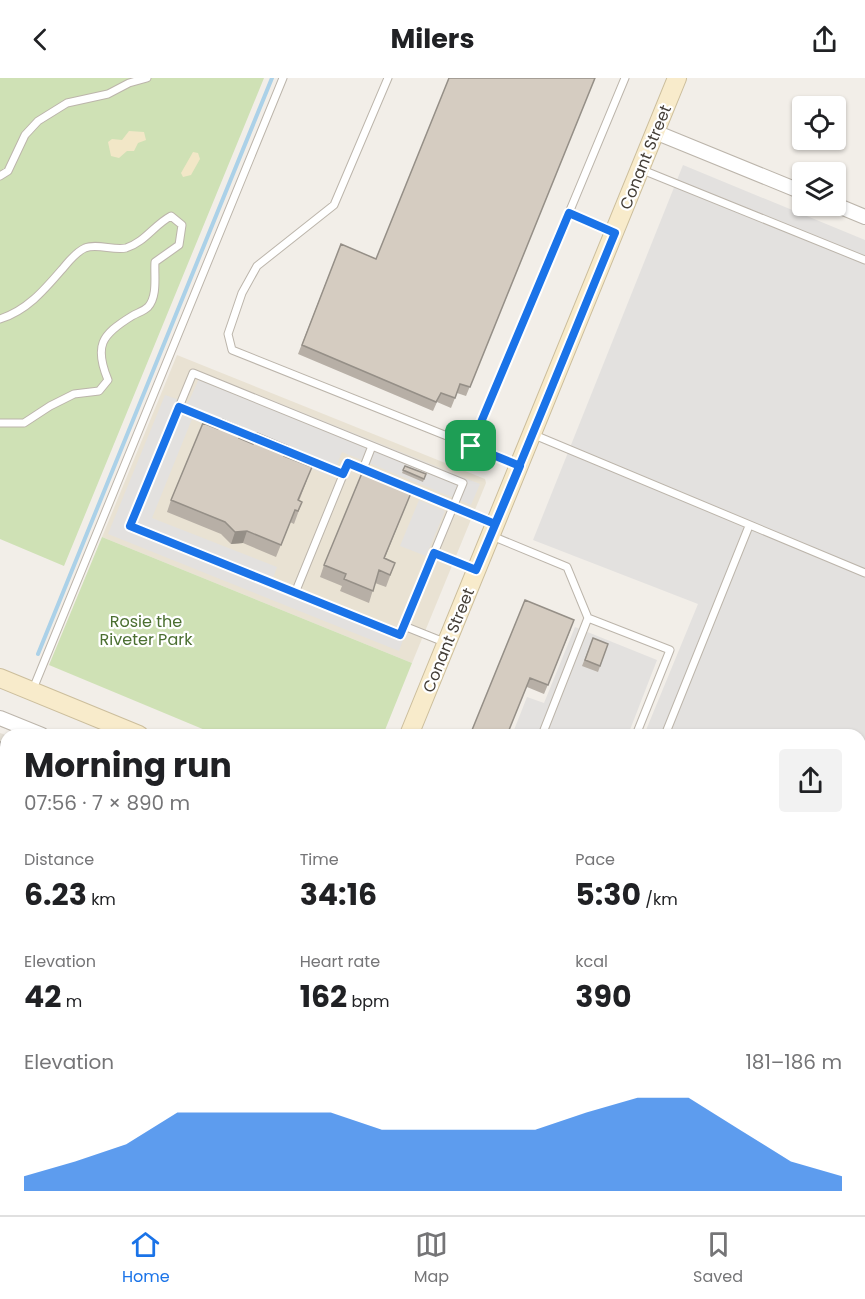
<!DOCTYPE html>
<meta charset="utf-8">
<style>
body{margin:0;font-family:Poppins,sans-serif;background:#f2f2f2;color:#202124;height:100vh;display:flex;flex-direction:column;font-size:22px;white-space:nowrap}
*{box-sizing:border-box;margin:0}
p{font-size:20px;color:#757577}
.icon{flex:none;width:33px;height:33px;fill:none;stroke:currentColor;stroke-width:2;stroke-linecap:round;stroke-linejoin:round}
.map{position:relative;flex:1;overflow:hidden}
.side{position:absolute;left:0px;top:651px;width:866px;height:486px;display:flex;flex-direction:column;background:#fff;border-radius:18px 18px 0 0;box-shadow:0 2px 4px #0004}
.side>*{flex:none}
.controls{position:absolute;left:792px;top:18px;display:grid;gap:12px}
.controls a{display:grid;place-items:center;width:54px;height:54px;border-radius:6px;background:#fff;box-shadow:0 2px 4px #0004;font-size:30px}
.pin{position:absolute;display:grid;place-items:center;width:51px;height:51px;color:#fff;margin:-26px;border-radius:12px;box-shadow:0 3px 9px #0006}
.round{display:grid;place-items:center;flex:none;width:63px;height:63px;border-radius:6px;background:#f2f2f2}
.overview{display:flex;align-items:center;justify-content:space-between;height:102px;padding:0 24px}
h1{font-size:33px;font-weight:700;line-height:45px}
.metrics{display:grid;grid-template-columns:repeat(3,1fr);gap:9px;height:102px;padding:6px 24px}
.metrics div{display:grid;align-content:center}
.metrics b{font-size:30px;font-weight:700}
.metrics small{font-size:16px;font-weight:400}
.metrics p{font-size:16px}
.chart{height:168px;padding:12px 24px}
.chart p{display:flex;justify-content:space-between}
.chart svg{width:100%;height:108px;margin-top:6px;fill:#1a73e8;opacity:.7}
header{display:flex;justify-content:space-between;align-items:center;height:78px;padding:0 24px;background:#fff;font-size:27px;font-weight:700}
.menu{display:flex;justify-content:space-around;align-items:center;height:84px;border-top:2px solid #e0e0e0;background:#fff;font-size:16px;color:#757577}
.menu a{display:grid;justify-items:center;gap:3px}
.menu .active{color:#1a73e8}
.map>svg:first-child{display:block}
.residential{fill:#e5e0d6}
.education{fill:#e9e2d3}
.green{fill:#cfe1b5}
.sand{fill:#f2e7c7}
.parking{fill:#e3e1df}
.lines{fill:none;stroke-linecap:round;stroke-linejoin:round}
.stream{stroke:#abd1e8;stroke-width:4}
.lane-casing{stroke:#bcb5ab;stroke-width:9}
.street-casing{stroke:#bcb5ab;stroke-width:16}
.secondary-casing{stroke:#ccbe9c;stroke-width:20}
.lane{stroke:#fff;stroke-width:7}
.street{stroke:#fff;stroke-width:14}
.secondary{stroke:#f8ebcb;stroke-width:18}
.wall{fill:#b7afa6}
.shaded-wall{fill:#958f87}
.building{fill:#d5ccc1;stroke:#958f87;stroke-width:1.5}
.route-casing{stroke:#fff;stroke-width:12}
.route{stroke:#1a73e8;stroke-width:8}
.labels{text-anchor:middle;stroke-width:4.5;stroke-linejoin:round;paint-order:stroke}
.street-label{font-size:16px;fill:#443e37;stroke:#fff}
.park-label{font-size:16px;fill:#4b6f31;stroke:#fff}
</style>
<header><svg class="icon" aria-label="back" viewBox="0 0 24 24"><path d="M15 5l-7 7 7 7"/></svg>Milers<svg class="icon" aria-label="share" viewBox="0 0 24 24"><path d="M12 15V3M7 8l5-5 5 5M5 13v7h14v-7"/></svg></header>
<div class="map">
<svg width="865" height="1137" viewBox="0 0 865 1137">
<rect width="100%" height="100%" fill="#f2eee8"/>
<path class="residential" d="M0 655 6 657V1131H188L185 1137H0Z
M860 985 865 987V1137H238L240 1131H860Z"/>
<path class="education" d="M177 277 485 401 486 405 412 585 102 459Z"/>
<path class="green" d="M0 0H264L64 488 0 461Z
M102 459 412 585 383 657H217L49 587Z"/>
<path class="sand" d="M129 53 144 54 146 62 138 65 134 73H127L119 80 111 78 108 64 112 61 122 62Z
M193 74 198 75 200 81 191 97 183 99 181 95Z"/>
<path class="parking" d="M683 87 865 162V917L860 915V657H644L698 526 533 462Z
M202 294 480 406 471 427 342 374 332 399 192 341 152 440 277 489 270 509 403 562 399 573 108 456 165 317 188 325Z
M419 422 445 433 426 478 400 468Z
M575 549 657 582 628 657H512L527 619 544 625Z"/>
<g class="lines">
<path class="stream" d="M38 576 272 0"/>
<defs>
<path id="lane" d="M388 0 334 127 257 188 242 215 228 256 232 272 472 368 625 0
M640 91 865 182
M0 98 8 93 25 57 38 43 67 25 108 16 129 5 147 0
M569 135 614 155
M0 241C28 232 45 211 64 189 70 182 76 174 85 170 97 165 114 173 126 170 145 164 154 147 171 138L182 147 179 167 155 184C154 197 158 218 148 229 144 233 137 235 132 238 101 257 94 268 108 302L99 313 74 316 50 328 24 345H0
M179 329 263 363
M532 356 865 495
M472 368 519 388
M279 370 343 396
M363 391 372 368
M492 458 567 489 588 540 670 572 636 657
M434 475 474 491
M295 515 130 448 193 295 463 405C442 456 421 506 400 557L295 515 348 385C396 405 444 426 493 445
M404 548 444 564
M33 611 283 0
M542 657 588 540
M665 657 749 448
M860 679 865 682
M860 898 865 900
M860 1061 865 1063
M318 1137 321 1131"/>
<path id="street" d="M655 54 802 114
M836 127 865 139
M0 640 42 657
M0 874 6 859
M49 1137 51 1131
M408 1137 411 1131
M574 1137 576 1131
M741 1137 743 1131"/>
<path id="secondary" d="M0 600 139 657
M409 657 677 0
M860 951 865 953
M203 1137 205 1131
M223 1137 226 1131"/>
</defs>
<use href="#lane" class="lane-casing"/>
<use href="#street" class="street-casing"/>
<use href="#secondary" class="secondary-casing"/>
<use href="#lane" class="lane"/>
<use href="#street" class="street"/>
<use href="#secondary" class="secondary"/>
</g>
<path class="wall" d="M595 0 466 318 457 315 451 330 437 324 433 333 298 276 341 166 376 181Z
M239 360 285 378 307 402 299 423 302 424 294 446 290 444 276 479 243 465 231 466 221 456 167 434 171 422Z
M405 388 426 396 423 404 402 395Z
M406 427 385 480 395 485 386 509 375 505 369 525 340 513 342 508 320 499 324 487Z
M571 551 544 616 527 609 470 657Z
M593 560 608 566 598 594 582 588Z
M6 662V711L0 708V696L2 690 0 689V664L2 665Z
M6 715V778L0 775V754H2L4 749 0 747V728L1 729Z
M6 938V987L3 995 0 994V941Z
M860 1034 865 1037V1058L860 1054Z
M6 1086V1108L3 1106 5 1102 1 1100Z
M865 1095V1135L859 1137 856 1131H860V1099Z
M127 1131 124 1137H76L78 1132Z
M146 1131H180L177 1137H147L144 1135Z
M266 1131H288L286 1137H280Z
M300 1131H314L311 1137H308L299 1133Z
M512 1131 510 1137H497L499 1132Z
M514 1131H548L545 1137H512Z
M648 1131H661L659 1136Z
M787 1131H819L818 1137H785Z
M829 1131H845L840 1137H831L828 1135Z"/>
<path class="shaded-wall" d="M247 453 243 465 231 466 235 454Z
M865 1130V1135L860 1137 862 1132Z
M843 1131H845L844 1133 840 1137H838Z"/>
<path class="building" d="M449 0H595L470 309 460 306 455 320 441 315 436 324 302 267 341 166 376 181Z
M222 341 243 350 239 360 253 366 257 355 288 368 284 378 312 389 298 422 302 424 298 433 295 432 281 467 247 453 235 454 225 444 171 422 203 345 218 351Z
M405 388 426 396 424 401 403 392Z
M362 395 411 415 384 480 395 485 390 497 379 492 373 513 344 501 346 496 324 487Z
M525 522 574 542 548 607 530 600 507 657H470Z
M593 560 608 566 600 588 585 582Z
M4 661 6 662V684L0 682V664L2 665Z
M3 689 6 690V704L0 701V696Z
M6 715V742L0 740V728L1 729Z
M6 745V770L0 767V754H2Z
M0 779 6 782V788L0 803Z
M2 937 6 938V961L0 959V941Z
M0 963 6 965V987L5 989 0 987Z
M860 989 865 990V997L860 1010Z
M0 1010 5 1012 0 1023Z
M860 1034 865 1037V1050L860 1047Z
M6 1086V1095L3 1094Z
M865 1095V1130L862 1132 860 1127V1099Z
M0 1127 6 1128V1127V1131H24L21 1137H0Z
M78 1131H126L124 1136 114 1132 112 1137H84V1135L78 1132Z
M151 1131H180L177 1137H166Z
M254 1131H257L271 1137H253Z
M357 1131H382L380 1137H362L356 1135Z
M443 1131H474L472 1135 477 1137H448L442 1135Z
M500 1131H512L510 1136 499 1132Z
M514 1131H548L546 1136 542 1135 541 1137H529L513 1133Z
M607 1131H637L635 1137H605Z
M699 1131H712L709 1137H697Z
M787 1131H819L818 1136 805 1133 803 1137 786 1136Z
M833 1131H843L839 1136Z"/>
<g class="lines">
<defs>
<path id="route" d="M471 368 520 388 476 492 434 475 400 557 130 448 179 329 343 396 348 385 495 446C536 349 575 252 615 155L569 135 471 368"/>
</defs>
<use href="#route" class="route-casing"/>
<use href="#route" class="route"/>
</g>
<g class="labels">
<g class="street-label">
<text transform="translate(645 79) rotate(-68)" y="6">Conant Street</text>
<text transform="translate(448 562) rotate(-68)" y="6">Conant Street</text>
</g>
<g class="park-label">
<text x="146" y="549">Rosie the<tspan x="146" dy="18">Riveter Park</tspan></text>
</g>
</g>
</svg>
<div class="controls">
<a><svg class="icon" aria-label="locate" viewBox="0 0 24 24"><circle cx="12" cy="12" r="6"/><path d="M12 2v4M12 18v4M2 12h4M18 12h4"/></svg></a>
<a><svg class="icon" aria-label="layers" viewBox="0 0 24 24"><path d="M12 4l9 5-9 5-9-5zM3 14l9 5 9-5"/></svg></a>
</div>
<div class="pin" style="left:471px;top:368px;background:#1e9e55"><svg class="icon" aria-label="arrive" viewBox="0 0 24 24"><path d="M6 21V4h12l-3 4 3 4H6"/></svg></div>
<section class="side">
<div class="overview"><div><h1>Morning run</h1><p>07:56 · 7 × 890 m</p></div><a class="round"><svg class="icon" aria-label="share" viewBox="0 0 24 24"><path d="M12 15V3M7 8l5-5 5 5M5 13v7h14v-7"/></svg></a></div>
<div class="metrics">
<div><p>Distance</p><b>6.23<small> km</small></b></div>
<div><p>Time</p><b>34:16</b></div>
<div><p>Pace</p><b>5:30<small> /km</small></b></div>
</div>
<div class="metrics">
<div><p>Elevation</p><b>42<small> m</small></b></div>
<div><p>Heart rate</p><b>162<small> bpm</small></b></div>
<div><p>kcal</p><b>390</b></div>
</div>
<div class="chart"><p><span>Elevation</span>181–186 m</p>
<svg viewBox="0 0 160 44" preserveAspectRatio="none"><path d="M0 44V38L10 32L20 25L30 12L40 12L50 12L60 12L70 19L80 19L90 19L100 19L110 12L120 6L130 6L140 19L150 32L160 38V44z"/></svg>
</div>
</section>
</div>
<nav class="menu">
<a class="active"><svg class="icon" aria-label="home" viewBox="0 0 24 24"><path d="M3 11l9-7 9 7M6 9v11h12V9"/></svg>Home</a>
<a><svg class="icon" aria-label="map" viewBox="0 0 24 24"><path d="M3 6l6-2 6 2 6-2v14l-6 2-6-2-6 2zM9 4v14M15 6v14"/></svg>Map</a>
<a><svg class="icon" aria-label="saved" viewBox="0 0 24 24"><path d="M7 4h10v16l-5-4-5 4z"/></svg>Saved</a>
</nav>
